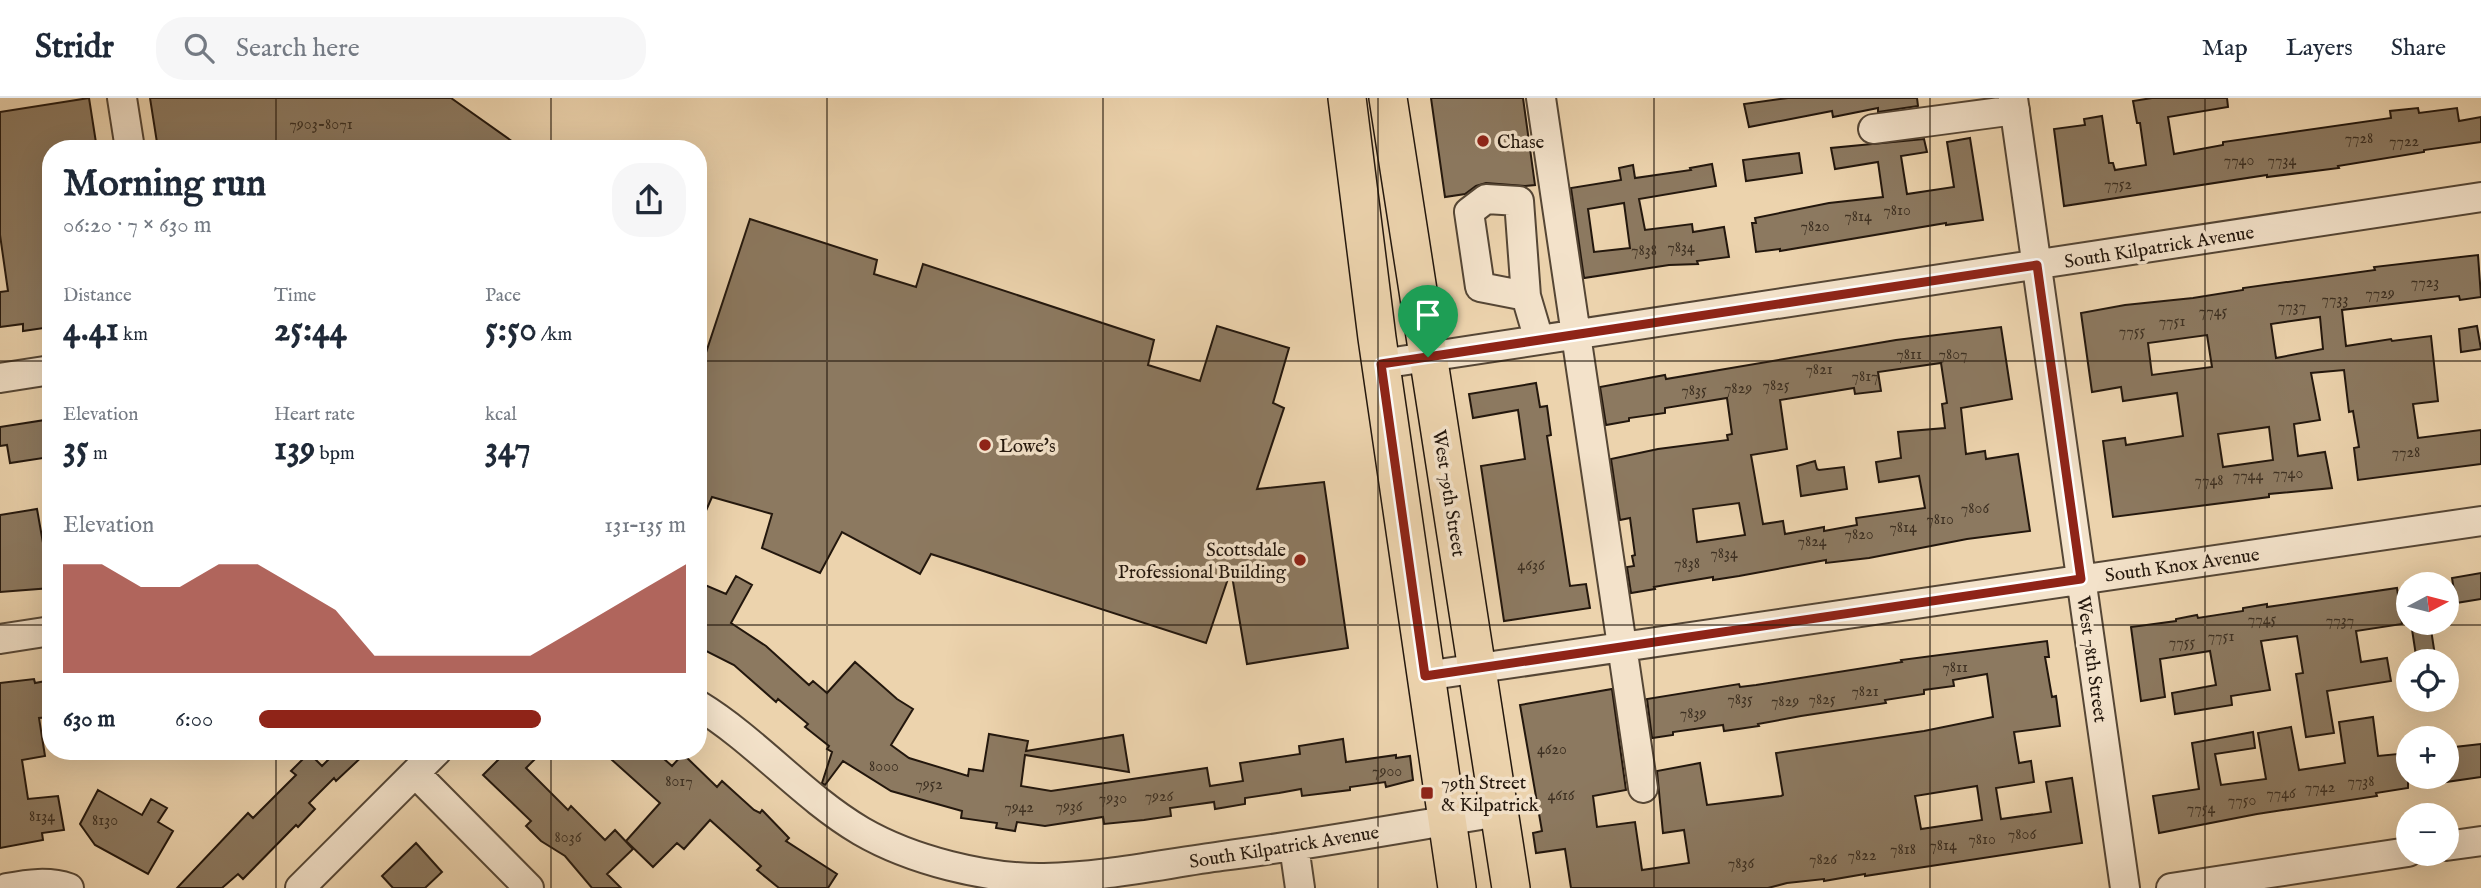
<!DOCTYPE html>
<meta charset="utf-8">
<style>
body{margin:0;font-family:"IM FELL English",serif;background:#f6f6f7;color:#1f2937;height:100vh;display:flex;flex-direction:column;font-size:26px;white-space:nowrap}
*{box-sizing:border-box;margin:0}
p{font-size:23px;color:#747a83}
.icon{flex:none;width:38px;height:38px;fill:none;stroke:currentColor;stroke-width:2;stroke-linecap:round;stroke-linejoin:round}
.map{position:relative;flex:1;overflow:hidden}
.sheet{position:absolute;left:42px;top:42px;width:665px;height:620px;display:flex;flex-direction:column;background:#fff;border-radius:28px;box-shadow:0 7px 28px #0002}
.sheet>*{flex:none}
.needle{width:46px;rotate:83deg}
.tools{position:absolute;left:2396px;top:474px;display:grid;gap:14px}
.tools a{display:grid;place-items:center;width:63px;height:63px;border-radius:50%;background:#fff;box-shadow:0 7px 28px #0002;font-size:35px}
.pin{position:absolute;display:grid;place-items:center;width:60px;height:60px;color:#fff;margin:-72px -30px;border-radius:50% 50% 50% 0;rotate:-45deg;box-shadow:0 0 7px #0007}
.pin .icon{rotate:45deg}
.round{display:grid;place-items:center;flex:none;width:74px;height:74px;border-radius:28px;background:#f6f6f7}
.summary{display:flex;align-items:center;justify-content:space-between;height:119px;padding:0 21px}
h1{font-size:38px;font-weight:700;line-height:52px}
.metrics{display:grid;grid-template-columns:repeat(3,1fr);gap:10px;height:119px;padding:7px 21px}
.metrics div{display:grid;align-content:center}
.metrics b{font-size:35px;font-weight:700}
.metrics small{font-size:19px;font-weight:400}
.metrics p{font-size:19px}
.chart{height:196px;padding:14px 21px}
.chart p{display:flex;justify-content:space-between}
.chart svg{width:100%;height:126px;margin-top:7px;fill:#8f2418;opacity:.7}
ul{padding:0 21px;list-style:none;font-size:23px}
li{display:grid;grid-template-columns:112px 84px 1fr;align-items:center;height:52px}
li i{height:18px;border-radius:9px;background:#8f2418}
header{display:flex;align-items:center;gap:42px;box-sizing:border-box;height:98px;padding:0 35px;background:#fff;border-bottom:2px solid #e0e1e3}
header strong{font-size:33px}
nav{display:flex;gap:38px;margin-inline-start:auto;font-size:24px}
.search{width:490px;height:63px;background:#f6f6f7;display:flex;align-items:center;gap:18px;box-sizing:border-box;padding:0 24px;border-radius:28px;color:#747a83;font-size:26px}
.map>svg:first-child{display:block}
.building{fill:#8c7960;stroke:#23170d;stroke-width:2;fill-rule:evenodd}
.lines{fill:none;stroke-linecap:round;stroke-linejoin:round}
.minor-casing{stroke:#554635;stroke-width:32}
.major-casing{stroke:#23170d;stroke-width:40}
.minor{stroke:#f3e2ca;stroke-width:28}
.major{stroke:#ecd3ad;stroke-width:37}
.route-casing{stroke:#fff;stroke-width:14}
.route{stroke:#8f2418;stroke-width:9}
.grid{fill:none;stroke:#23170d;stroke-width:2;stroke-opacity:0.55}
.poi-dot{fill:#8f2418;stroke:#f3e2ca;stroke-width:2.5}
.labels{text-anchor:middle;stroke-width:7;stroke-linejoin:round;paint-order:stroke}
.number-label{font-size:16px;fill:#3d3022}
.poi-label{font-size:19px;fill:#23170d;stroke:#f3e2ca;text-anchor:start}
.street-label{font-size:19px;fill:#23170d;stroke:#f3e2ca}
</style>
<header>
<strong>Stridr</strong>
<div class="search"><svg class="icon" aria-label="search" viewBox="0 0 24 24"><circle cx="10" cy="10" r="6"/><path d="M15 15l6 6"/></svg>Search here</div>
<nav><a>Map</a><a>Layers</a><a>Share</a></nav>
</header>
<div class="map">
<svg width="2481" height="790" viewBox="0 0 2481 790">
<rect width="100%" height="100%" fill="#ecd3ad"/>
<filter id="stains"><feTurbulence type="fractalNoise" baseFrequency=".00286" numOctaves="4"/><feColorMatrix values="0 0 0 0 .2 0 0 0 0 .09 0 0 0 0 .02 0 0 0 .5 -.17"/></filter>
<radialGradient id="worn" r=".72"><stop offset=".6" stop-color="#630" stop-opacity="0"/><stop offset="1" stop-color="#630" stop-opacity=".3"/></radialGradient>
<path class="building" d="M89 0 97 51H51V123L44 124 51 164V229L23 233V226L0 229V194L8 193 0 137V14Z
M150 0H451L523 51H158Z
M1431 0H1523L1535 87 1525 88 1486 85 1476 88 1465 96 1445 99Z
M1788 0H1917L1918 8 1878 14V10L1833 19 1832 13 1749 29 1744 6Z
M2152 0H2227L2228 9 2168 19 2174 56 2223 47V44L2391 20 2390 13 2418 10 2419 15 2457 10 2459 23 2481 19V44L2424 52V54L2338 68 2339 70 2267 79V77L2064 108 2054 31 2085 27 2084 21 2102 18 2109 65H2113L2115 72 2146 67 2140 25H2137L2133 3Z
M1970 40 1983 122 1946 127V125L1780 153V151L1756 154 1752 125H1756L1755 120 1829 105 1883 99 1878 64 1835 71 1831 50 1924 41 1927 54 1901 58 1907 96 1954 89 1947 44Z
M1799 55 1802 75 1746 83 1743 62Z
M1712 66 1716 88 1639 101 1645 132 1692 126 1693 134 1724 129 1729 159 1697 163 1698 166 1669 167 1584 180 1571 90 1621 82 1619 70 1633 67 1635 80 1691 72 1690 70ZM1624 105 1630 150 1594 154 1588 111Z
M750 121 877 162 874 176 916 189 923 166 1154 242 1148 267 1200 283 1217 228 1289 250 1273 305 1284 310 1257 391 1324 384 1348 550 1247 566 1231 472 1206 545 931 456 920 476 842 434 820 475 762 450 772 416 712 399 698 431V279Z
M2478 157 2481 199 2460 202 2459 198 2342 212 2346 248 2391 241 2392 243 2431 238 2438 303 2413 306 2418 340 2481 332V366L2358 382 2354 350 2359 349 2353 313 2349 314 2344 272 2311 275 2320 322 2294 326 2298 358 2325 354 2332 390 2269 396V399L2113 419 2103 343 2125 340 2126 347 2183 338 2177 295 2123 303 2121 289 2092 294 2081 215 2125 207 2193 200 2243 192V190L2375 172 2374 169ZM2320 219 2323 251 2276 260 2271 226ZM2207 237 2212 269 2152 277 2148 245ZM2269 329 2273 362 2223 369 2218 336Z
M2477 228 2481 251 2461 254 2459 231Z
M2001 229 2012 301 1961 310 1966 356 1985 353 1986 361 2018 356 2030 433 1967 441 1869 460 1826 465V462L1739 478 1713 482V479L1665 487 1654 489 1655 491 1631 495 1627 469 1634 468 1632 458 1635 457 1630 420 1620 422 1611 361 1658 351 1728 342 1727 337 1732 336 1727 300 1665 310V315L1629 320V323L1606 327 1600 289 1665 277 1666 281 1896 242ZM1941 265 1947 305 1942 306 1945 330 1898 334 1901 360 1876 364 1879 384 1919 378 1925 410 1856 420 1857 427 1824 433V429L1785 436 1783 423 1763 426 1751 357 1787 351 1780 302 1854 290 1855 296 1881 293 1878 274ZM1739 405 1745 437 1697 444 1693 411Z
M1536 285 1540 309 1547 308 1551 337 1547 338 1570 488 1586 486 1590 510 1504 523 1481 368 1525 361 1518 312 1473 320 1469 296Z
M45 322 50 359 10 365 7 347 0 348V329Z
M1815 363 1817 371 1819 372 1844 369 1847 391 1801 398 1797 368Z
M37 411 43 445 51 444V490L0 494V417Z
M2481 475V501L2456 505 2452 480Z
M736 478 752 487 731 525 766 548 809 587 813 583 827 595 855 564 897 601 913 611 891 647 909 660 968 678 969 671 983 673 989 636 1028 643 1026 653 1123 637 1129 674 1025 657 1021 688 1051 693 1207 670 1210 688 1243 683 1240 665 1300 656 1299 648 1343 641 1346 664 1396 657V660L1410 658 1413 682 1386 689 1385 684 1350 689V692L1302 698 1301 691 1279 695 1245 700V706L1215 711 1214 704 1170 710 1171 718 1144 722 1104 726 1103 719 1045 728 1017 724 1015 733 996 730 997 725 961 720 962 713 891 693 843 663 825 687 822 685 832 654 827 651 829 648 805 629 808 626 778 601 776 604 734 567 698 549V484L726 496Z
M2397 490 2402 526 2356 533 2361 564 2387 560 2391 583 2327 593 2334 635 2306 639 2296 576 2303 575 2297 538 2261 543 2270 592 2231 598 2232 607 2175 616 2172 595 2216 587 2210 553 2160 561 2165 599 2141 603 2131 529 2176 523V521L2197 517 2198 520 2243 513V510L2267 506V509Z
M2411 525H2430L2436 564H2417Z
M2047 543 2049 559H2045L2052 599 2056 598 2060 628 2014 634 2019 665 2031 663 2034 684 1996 690 2001 721 2051 714 2046 684 2072 680 2082 745 1865 778V776L1824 783V781L1787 785 1768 790H1571L1565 751 1536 755 1533 735 1542 733 1520 607 1612 591 1626 692 1593 698 1597 729 1635 724 1642 772 1689 765 1684 732 1663 735 1657 673 1700 665 1707 707 1781 698 1783 697 1776 655 1924 633 1993 619 1987 576 1953 582 1954 588 1924 592V596L1885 602 1886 605 1801 618 1758 626 1759 628 1724 633 1723 627 1673 634V637L1652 640 1647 601 1739 586 1740 589 1756 587 1902 564 1901 562ZM1977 688 1982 722 1921 731 1915 698Z
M34 581 35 585 51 582V619L39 620 45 658 22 662 28 701 58 698 64 732 42 735 43 742 0 750V585Z
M2373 619 2378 658 2408 655V690L2376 695 2377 698 2257 716 2159 735 2153 698 2199 691 2192 645 2253 634 2255 650 2215 656 2221 687 2266 681 2258 635 2291 629 2299 672 2345 665 2339 624Z
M2481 646V679L2446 684V650Z
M337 653H368L336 683 334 680 309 705 315 711 298 729 296 727 243 781 238 776 222 790H177L248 715 253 720 296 677 291 673 309 655 322 668Z
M507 653H523L534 662 526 670 568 712 571 708 605 742 615 732 633 751 607 776 621 790H592L565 758 541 743 526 728 531 723 483 677Z
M602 653H655L672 668 683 656 717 689 722 683 754 712 760 715 762 712 789 740 786 743 837 776 828 790H779L757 772 761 768 710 722 684 751 677 745 653 769 626 743 660 705Z
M98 692 142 717 151 701 167 710 158 724 173 733 148 776 95 747 80 726Z
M416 745 442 774 425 790H393L382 778Z"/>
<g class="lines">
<defs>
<path id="minor" d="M122 0 130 51
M1541 0 1643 690
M2013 0 2125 790
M1873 31 2015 12
M1526 198 1480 189 1469 114 1486 101 1519 103 1526 198 1539 242
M1381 266 2481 99
M0 280 51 272
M0 541 51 533
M1425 578 2481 423
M698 607C757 643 802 698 861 733 911 762 986 781 1044 780 1104 779 1163 766 1222 758 1315 746 1407 729 1499 714
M415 675 529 790
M1294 748 1300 790
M2446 748 2481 743
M7 790C28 786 49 783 69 790
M300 790 437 653
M2171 790 2408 754"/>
<path id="major" d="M1347 0 1377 240 1457 790
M1388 0 1511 790"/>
</defs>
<use href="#minor" class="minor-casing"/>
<use href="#major" class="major-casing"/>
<use href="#minor" class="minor"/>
<use href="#major" class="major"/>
</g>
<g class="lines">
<defs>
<path id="route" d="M2037 167 2081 481 1425 578 1381 266Z"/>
</defs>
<use href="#route" class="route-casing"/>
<use href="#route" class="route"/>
</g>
<path class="grid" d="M276 0V51M551 0V51M827 0V790M1103 0V790M1378 0V790M1654 0V790M1930 0V790M2205 0V790M0 263H51M698 263H2481M0 527H51M698 527H2481M276 653V790M551 653V790"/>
<g class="poi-dot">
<circle cx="1483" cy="43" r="7"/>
<circle cx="985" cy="347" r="7"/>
<circle cx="1300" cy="462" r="7"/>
<rect x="1420" y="688" width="14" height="14" rx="3.5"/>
</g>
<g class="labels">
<g class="number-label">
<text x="321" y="31">7903-8071</text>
<text x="2359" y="45">7728</text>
<text x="2404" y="48">7722</text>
<text x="2239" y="67">7740</text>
<text x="2282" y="67">7734</text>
<text x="2118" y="91">7752</text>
<text x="1897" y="117">7810</text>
<text x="1858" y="123">7814</text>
<text x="1815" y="133">7820</text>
<text x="1681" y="154">7834</text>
<text x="1644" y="157">7838</text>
<text x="2425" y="189">7723</text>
<text x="2380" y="200">7729</text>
<text x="2335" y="206">7733</text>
<text x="2292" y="213">7737</text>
<text x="2213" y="218">7745</text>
<text x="2172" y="228">7751</text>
<text x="2132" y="238">7755</text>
<text x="1909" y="261">7811</text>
<text x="1953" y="261">7807</text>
<text x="1819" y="276">7821</text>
<text x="1865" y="283">7817</text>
<text x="1776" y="292">7825</text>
<text x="1738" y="295">7829</text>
<text x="1694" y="297">7835</text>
<text x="2406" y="359">7728</text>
<text x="2288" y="380">7740</text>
<text x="2248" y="382">7744</text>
<text x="2209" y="387">7748</text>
<text x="1975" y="415">7806</text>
<text x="1940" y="426">7810</text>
<text x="1903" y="434">7814</text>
<text x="1859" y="441">7820</text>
<text x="1812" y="448">7824</text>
<text x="1724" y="460">7834</text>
<text x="1687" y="470">7838</text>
<text x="1531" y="472">4636</text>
<text x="2262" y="526">7745</text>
<text x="2340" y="527">7737</text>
<text x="2221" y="543">7751</text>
<text x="2182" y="549">7755</text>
<text x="1955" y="574">7811</text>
<text x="1865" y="598">7821</text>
<text x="1740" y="606">7835</text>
<text x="1822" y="606">7825</text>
<text x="1785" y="608">7829</text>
<text x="1693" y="620">7839</text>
<text x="1552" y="656">4620</text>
<text x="884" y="673">8000</text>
<text x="1387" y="678">7900</text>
<text x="679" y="688">8017</text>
<text x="2361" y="688">7738</text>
<text x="929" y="691">7952</text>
<text x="2320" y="694">7742</text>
<text x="2281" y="700">7746</text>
<text x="1561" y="702">4616</text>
<text x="1159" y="703">7926</text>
<text x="1113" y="705">7930</text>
<text x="2242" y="707">7750</text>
<text x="1069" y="713">7936</text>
<text x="1019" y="714">7942</text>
<text x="2201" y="715">7754</text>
<text x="42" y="723">8134</text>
<text x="105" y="727">8130</text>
<text x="2022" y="741">7806</text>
<text x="568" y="744">8036</text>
<text x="1982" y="746">7810</text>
<text x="1943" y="752">7814</text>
<text x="1903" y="756">7818</text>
<text x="1862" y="762">7822</text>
<text x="1823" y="766">7826</text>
<text x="1741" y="770">7836</text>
</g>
<g class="poi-label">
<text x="1497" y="50">Chase</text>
<text x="999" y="354">Lowe's</text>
<text x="1286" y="458" text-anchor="end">Scottsdale<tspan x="1286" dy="22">Professional Building</tspan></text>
<text x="1441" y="691">79th Street<tspan x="1441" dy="22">&amp; Kilpatrick</tspan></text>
</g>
<g class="street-label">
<text transform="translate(2159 148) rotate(-9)" y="7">South Kilpatrick Avenue</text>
<text transform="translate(1450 395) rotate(81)" y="7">West 79th Street</text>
<text transform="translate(2182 466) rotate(-8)" y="7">South Knox Avenue</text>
<text transform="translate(2093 561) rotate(82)" y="7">West 78th Street</text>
<text transform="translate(1284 748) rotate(-9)" y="7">South Kilpatrick Avenue</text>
</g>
</g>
<rect width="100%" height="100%" filter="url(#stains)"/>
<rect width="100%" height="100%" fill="url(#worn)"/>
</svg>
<div class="tools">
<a><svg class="needle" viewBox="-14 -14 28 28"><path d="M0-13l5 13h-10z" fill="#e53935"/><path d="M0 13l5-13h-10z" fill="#747a83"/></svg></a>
<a><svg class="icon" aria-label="locate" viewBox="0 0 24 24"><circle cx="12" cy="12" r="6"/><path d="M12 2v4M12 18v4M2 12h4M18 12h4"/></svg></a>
<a>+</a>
<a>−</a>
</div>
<div class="pin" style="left:1428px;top:259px;background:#1e9e55"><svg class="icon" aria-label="arrive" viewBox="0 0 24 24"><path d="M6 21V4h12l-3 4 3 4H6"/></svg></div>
<section class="sheet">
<div class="summary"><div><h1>Morning run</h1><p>06:20 · 7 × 630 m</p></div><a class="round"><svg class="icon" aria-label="share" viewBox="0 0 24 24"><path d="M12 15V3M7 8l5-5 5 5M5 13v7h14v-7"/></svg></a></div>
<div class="metrics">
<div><p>Distance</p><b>4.41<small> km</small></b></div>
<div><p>Time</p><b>25:44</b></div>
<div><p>Pace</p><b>5:50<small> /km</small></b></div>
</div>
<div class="metrics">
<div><p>Elevation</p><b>35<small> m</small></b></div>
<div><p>Heart rate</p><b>139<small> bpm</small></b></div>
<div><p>kcal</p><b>347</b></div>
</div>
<div class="chart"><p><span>Elevation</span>131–135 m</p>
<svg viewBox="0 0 160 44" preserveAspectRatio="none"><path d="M0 44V6L10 6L20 14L30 14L40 6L50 6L60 14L70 22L80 38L90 38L100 38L110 38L120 38L130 30L140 22L150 14L160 6V44z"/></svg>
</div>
<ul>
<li><b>630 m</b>6:00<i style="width:66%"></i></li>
</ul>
</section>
</div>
